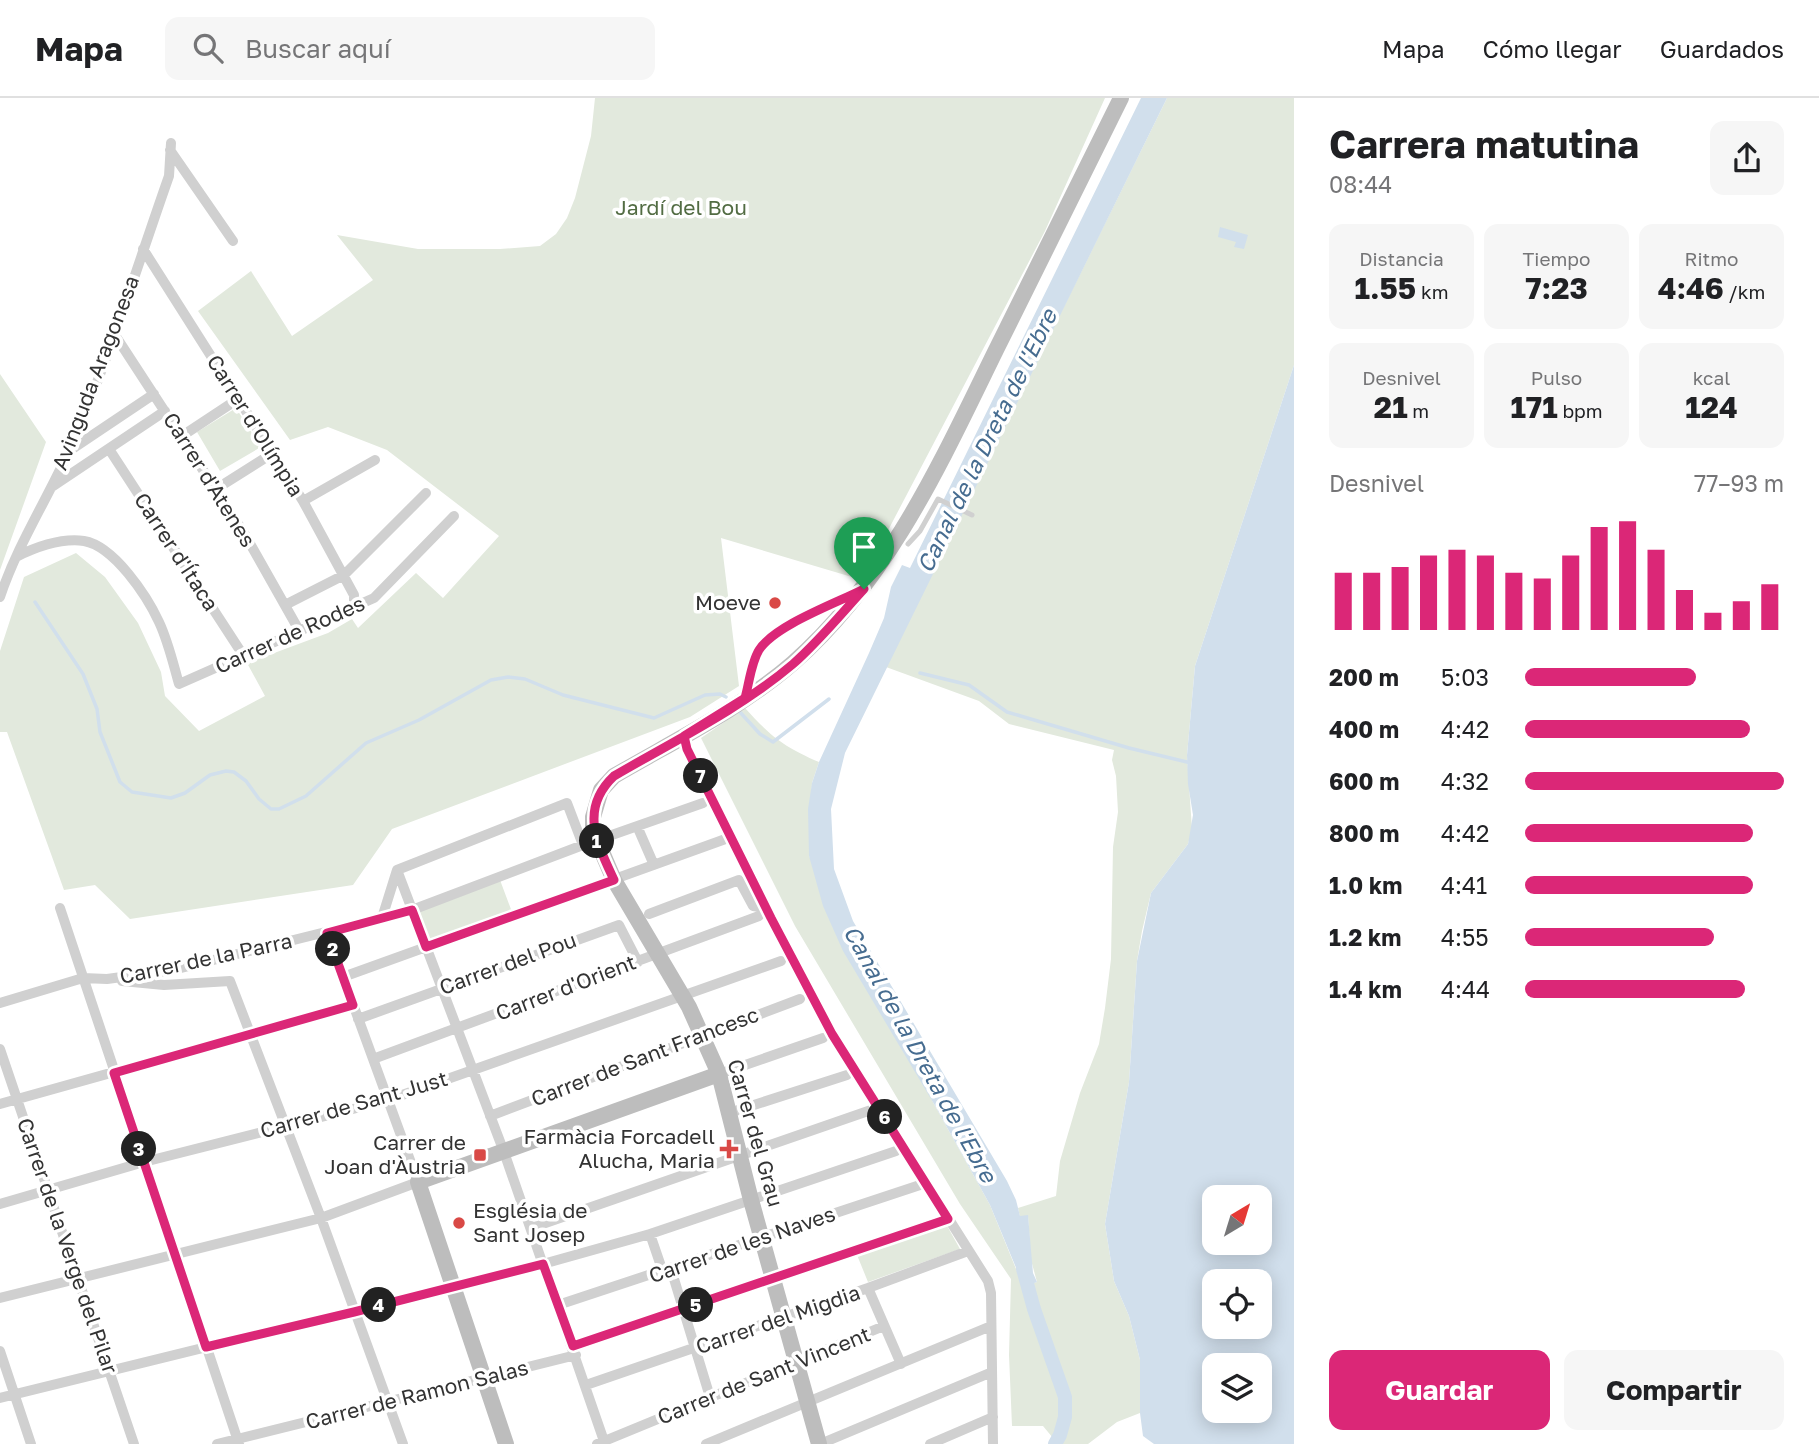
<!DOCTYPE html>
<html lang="es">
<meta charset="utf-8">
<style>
body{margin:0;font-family:"Golos Text",sans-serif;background:#f6f6f6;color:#202124;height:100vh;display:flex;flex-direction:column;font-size:26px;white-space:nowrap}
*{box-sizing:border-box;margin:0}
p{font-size:23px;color:#757577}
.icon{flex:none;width:38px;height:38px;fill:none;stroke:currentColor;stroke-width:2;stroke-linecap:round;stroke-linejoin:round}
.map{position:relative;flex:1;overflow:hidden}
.drawer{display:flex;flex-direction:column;background:#fff;width:525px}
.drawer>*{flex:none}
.needle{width:46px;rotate:38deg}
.fabs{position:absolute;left:1202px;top:1087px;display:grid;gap:14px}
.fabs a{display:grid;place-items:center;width:70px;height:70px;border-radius:14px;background:#fff;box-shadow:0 4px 18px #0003;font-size:35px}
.pin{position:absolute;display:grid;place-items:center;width:60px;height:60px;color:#fff;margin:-72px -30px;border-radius:50% 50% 50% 0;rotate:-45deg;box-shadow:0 0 7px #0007}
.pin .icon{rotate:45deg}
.km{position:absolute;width:35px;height:35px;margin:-18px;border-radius:50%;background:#222;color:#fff;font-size:19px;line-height:35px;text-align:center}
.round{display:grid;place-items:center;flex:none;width:74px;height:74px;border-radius:14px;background:#f6f6f6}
.head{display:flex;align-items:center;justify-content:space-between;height:119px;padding:0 35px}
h1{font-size:38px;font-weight:700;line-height:52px}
.metrics{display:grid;grid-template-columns:repeat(3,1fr);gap:10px;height:119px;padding:7px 35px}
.metrics div{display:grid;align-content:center;border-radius:14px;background:#f6f6f6;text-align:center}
.metrics b{font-size:30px;font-weight:700}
.metrics small{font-size:19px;font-weight:400}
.metrics p{font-size:19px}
.chart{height:196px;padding:14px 35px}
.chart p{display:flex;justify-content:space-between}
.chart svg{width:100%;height:126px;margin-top:7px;stroke:#db2777;stroke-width:6}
.primary-button{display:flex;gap:14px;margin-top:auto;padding:14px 35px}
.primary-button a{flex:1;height:80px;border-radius:14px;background:#db2777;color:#fff;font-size:28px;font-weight:700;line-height:80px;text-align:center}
.primary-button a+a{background:#f6f6f6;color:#202124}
ul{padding:0 35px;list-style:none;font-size:23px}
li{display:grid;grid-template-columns:112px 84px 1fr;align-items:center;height:52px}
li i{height:18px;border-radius:9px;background:#db2777}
header{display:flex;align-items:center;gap:42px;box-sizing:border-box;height:98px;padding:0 35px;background:#fff;border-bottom:2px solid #e0e0e0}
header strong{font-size:33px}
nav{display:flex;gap:38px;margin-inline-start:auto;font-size:24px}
.search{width:490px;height:63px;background:#f6f6f6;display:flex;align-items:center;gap:18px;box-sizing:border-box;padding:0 24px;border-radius:14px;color:#757577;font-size:26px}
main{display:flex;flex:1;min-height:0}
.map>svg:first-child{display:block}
.green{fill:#e2e9dd}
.water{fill:#d1dfec;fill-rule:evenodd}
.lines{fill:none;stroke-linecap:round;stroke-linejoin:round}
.stream{stroke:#d1dfec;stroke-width:3.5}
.canal{stroke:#d1dfec;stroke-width:14}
.lane{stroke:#d0d0d0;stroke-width:5}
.street{stroke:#d0d0d0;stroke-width:10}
.secondary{stroke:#bdbdbd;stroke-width:16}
.route-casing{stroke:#fff;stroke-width:14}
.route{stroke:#db2777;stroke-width:9}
.poi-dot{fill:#d94946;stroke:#fff;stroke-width:2.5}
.labels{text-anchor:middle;stroke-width:7;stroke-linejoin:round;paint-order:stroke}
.park-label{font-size:21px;fill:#526c43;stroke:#fff}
.street-label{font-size:21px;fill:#333;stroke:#fff}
.poi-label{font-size:21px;fill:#333;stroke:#fff;text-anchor:end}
.water-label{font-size:23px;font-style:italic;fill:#466c90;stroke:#fff}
</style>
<header>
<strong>Mapa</strong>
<div class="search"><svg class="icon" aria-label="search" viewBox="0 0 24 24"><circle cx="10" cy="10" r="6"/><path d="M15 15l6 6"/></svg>Buscar aquí</div>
<nav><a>Mapa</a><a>Cómo llegar</a><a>Guardados</a></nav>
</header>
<main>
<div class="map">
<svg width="1294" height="1346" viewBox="0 0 1294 1346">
<rect width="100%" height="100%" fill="#fff"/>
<path class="green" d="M595 0H1105L1045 133 862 482 721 440 739 588 690 619 392 731 353 787 130 821 95 787 64 792 7 634H0V553L24 479 76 455 105 479 138 525 161 574 165 598 199 633 265 598 247 565 328 535 352 521 358 530 416 475 443 500 499 438 387 352 328 329 290 342 198 213 251 173 292 238 373 182 337 137 418 151H500L540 148 556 136 567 120 575 100 591 38Z
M1167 0H1294V267L1195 568 1187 657 1192 731 1188 746 1151 795 1142 833 1137 863 1129 984 1105 1126 1114 1183 1129 1218 1140 1262V1315L1117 1324 1088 1346H1058L1043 1328H1012L1009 1257 1011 1181 960 1106 795 828 701 640 745 610C770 638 784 649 819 664L812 685 809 758 934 1006 990 1107 1023 1188 1037 1184 1031 1162 1028 1118 1020 1119 1018 1110 1056 1098 1060 1063 1080 995 1099 946 1105 910 1111 861 1113 749 1118 714 1116 678 1112 662 1114 652 1009 626 979 603 886 569Z
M0 276 46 344 0 472Z
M236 310 261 349 220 373 197 334Z
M500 782 512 814 428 844 416 813Z
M946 1126 960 1151 868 1184 857 1157Z"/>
<path class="water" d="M1141 0H1167L845 655 831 711 834 771 853 823 1007 1083 1016 1102 1020 1118 1028 1117 1033 1175 1037 1184 1024 1189 990 1107 934 1006 843 853 823 808 809 758 808 711 812 685 819 664 869 555 884 520 891 489 902 467 910 470Z
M1220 129 1248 137 1244 151 1234 149 1236 144 1218 139Z
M1294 267V1346H1154L1143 1338 1140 1315V1262L1129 1218 1114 1183 1105 1126 1129 984 1137 863 1151 795 1188 746 1193 717 1188 686 1187 657 1195 568ZM1260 1099V1144H1214V1099ZM1260 1183V1228H1214V1183ZM1260 1267V1312H1214V1267Z"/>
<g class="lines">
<path class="stream" d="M35 504 83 576 97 611 100 634 120 684 132 694 171 700 185 695 210 677 226 673 234 674 246 683 259 701 271 711H279L306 698 366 645 419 622 491 582 508 579 525 581 563 597 654 620 705 597 720 596 726 599
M920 575 969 587 1007 614 1129 650 1191 665
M738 612 760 636 773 644 829 601"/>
<path class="canal" d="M1023 1171 1034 1211 1065 1299V1319L1060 1337 1055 1346"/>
<path class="lane" d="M908 446 920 433 938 401 972 417
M747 596C750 583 752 565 758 554 771 529 822 513 846 500"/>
<path class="street" d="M170 52 233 143
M143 151 303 403 354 497V510
M113 234 244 435 300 534
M182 338 238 301
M109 351 243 557
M69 353 154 296
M53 388 165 313
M216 391 273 355
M303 403 375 362
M16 459C36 449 62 440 84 443 114 448 147 498 159 524 168 543 173 565 179 586L374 500 454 418
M0 499C19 442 54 391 77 335 112 251 139 163 169 78L171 45
M285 507 344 477 426 395
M684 638 687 651 770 820 832 936 988 1183 991 1195 993 1346
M637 728 654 767
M609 738 703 705
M397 772 504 1054 605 1346
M60 810 239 1346
M649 816 739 782 753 808 766 810
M382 820 397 772
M343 879 731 739
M122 883 164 887 230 883 321 1120 403 1346
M0 905 83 880 107 881 173 872 382 820 412 812 583 747 567 705 397 772
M358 921 619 827 638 864
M0 951 134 1346
M373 961 759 818
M719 976 823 940
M0 1006 353 907
M729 1015 847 977
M490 1018 800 901
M0 1106 144 1064 388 1002 781 863
M531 1130 871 1012
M650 1136 663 1174
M671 1171 710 1299
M868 1190 901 1266
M0 1200 321 1120 418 1084 327 835
M558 1207 926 1085
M573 1248 948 1121
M0 1253 31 1346
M586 1287 868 1190 968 1153
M0 1300 543 1166 650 1136 896 1053
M217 1346 576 1257
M597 1346 884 1228
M706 1346 991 1228
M820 1346 992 1274
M930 1346 993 1319"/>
<path class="secondary" d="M506 1346 418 1084 719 976
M819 1346 751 1102 719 976 689 909 614 782 593 733V719L601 692 614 678C674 643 740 611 793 565 889 481 941 364 996 252 1038 168 1080 84 1121 0"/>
</g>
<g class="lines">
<defs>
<path id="route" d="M864 491C841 516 819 543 793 566 740 611 674 643 614 678 579 711 597 745 614 782L426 849 412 812 327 835 353 907 114 975 206 1249 354 1214 543 1166 573 1248 948 1121 832 936 771 820 687 651 684 638 745 600C749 586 751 565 759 552 775 527 837 505 864 491"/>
</defs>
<use href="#route" class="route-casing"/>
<use href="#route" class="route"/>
</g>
<g class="poi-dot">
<circle cx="775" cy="505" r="7"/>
<path d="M725.5 1040.5h7v7h7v7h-7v7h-7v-7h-7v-7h7z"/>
<rect x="473" y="1050" width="14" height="14" rx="3.5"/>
<circle cx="459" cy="1125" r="7"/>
</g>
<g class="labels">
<g class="park-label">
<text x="681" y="117">Jardí del Bou</text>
</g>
<g class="street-label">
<text transform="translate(96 275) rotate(-69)" y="7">Avinguda Aragonesa</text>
<text transform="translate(255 328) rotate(58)" y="7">Carrer d'Olímpia</text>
<text transform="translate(209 382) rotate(58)" y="7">Carrer d'Atenes</text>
<text transform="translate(176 454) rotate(57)" y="7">Carrer d'Ítaca</text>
<text transform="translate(290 537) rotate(-24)" y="7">Carrer de Rodes</text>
<text transform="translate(206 861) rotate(-12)" y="7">Carrer de la Parra</text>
<text transform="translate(508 866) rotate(-20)" y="7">Carrer del Pou</text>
<text transform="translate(566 890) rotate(-21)" y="7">Carrer d'Orient</text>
<text transform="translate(645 959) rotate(-21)" y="7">Carrer de Sant Francesc</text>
<text transform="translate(354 1007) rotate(-16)" y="7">Carrer de Sant Just</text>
<text transform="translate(755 1035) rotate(74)" y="7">Carrer del Grau</text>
<text transform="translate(742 1147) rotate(-19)" y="7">Carrer de les Naves</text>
<text transform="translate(67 1148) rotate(71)" y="7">Carrer de la Verge del Pilar</text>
<text transform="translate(778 1222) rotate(-19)" y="7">Carrer del Migdia</text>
<text transform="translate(764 1278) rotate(-22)" y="7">Carrer de Sant Vincent</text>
<text transform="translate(417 1297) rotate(-14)" y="7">Carrer de Ramon Salas</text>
</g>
<g class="poi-label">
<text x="761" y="512">Moeve</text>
<text x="715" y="1046">Farmàcia Forcadell<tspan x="715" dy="24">Alucha, Maria</tspan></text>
<text x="466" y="1052">Carrer de<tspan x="466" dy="24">Joan d'Àustria</tspan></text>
<text x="473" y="1120" text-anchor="start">Església de<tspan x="473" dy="24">Sant Josep</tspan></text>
</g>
<g class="water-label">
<text transform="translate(987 343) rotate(-64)" y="8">Canal de la Dreta de l'Ebre</text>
<text transform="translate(920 956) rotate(61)" y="8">Canal de la Dreta de l'Ebre</text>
</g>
</g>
</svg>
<div class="fabs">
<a><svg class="needle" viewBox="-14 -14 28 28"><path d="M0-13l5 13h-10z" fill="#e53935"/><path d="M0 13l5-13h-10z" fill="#757577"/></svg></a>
<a><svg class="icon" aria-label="locate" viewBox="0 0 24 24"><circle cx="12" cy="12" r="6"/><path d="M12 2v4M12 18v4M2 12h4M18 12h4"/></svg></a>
<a><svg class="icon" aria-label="layers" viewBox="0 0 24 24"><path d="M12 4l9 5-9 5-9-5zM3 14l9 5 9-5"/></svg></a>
</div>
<div class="pin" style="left:864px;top:491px;background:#1e9e55"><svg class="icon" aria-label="arrive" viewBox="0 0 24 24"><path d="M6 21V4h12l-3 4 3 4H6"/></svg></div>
<b class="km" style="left:597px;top:743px">1</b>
<b class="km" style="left:333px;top:851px">2</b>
<b class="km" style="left:139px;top:1051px">3</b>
<b class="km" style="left:379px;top:1207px">4</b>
<b class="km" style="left:696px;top:1207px">5</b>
<b class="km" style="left:885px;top:1019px">6</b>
<b class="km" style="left:701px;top:678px">7</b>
</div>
<section class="drawer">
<div class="head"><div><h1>Carrera matutina</h1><p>08:44</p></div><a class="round"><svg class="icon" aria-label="share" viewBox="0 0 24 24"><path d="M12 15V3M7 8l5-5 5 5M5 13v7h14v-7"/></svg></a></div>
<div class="metrics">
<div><p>Distancia</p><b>1.55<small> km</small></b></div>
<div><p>Tiempo</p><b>7:23</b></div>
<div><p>Ritmo</p><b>4:46<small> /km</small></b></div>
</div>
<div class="metrics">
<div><p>Desnivel</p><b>21<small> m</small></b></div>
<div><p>Pulso</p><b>171<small> bpm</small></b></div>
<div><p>kcal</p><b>124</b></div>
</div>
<div class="chart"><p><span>Desnivel</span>77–93 m</p>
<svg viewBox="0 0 160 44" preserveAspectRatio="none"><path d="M5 44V24M15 44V24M25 44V22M35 44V18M45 44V16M55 44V18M65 44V24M75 44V26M85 44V18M95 44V8M105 44V6M115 44V16M125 44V30M135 44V38M145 44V34M155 44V28"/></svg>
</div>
<ul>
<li><b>200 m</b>5:03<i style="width:66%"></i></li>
<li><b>400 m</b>4:42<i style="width:87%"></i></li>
<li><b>600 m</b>4:32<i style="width:100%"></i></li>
<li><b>800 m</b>4:42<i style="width:88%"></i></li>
<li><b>1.0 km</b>4:41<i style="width:88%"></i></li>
<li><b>1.2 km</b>4:55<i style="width:73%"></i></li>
<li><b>1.4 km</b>4:44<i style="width:85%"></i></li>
</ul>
<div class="primary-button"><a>Guardar</a><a>Compartir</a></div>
</section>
</main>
